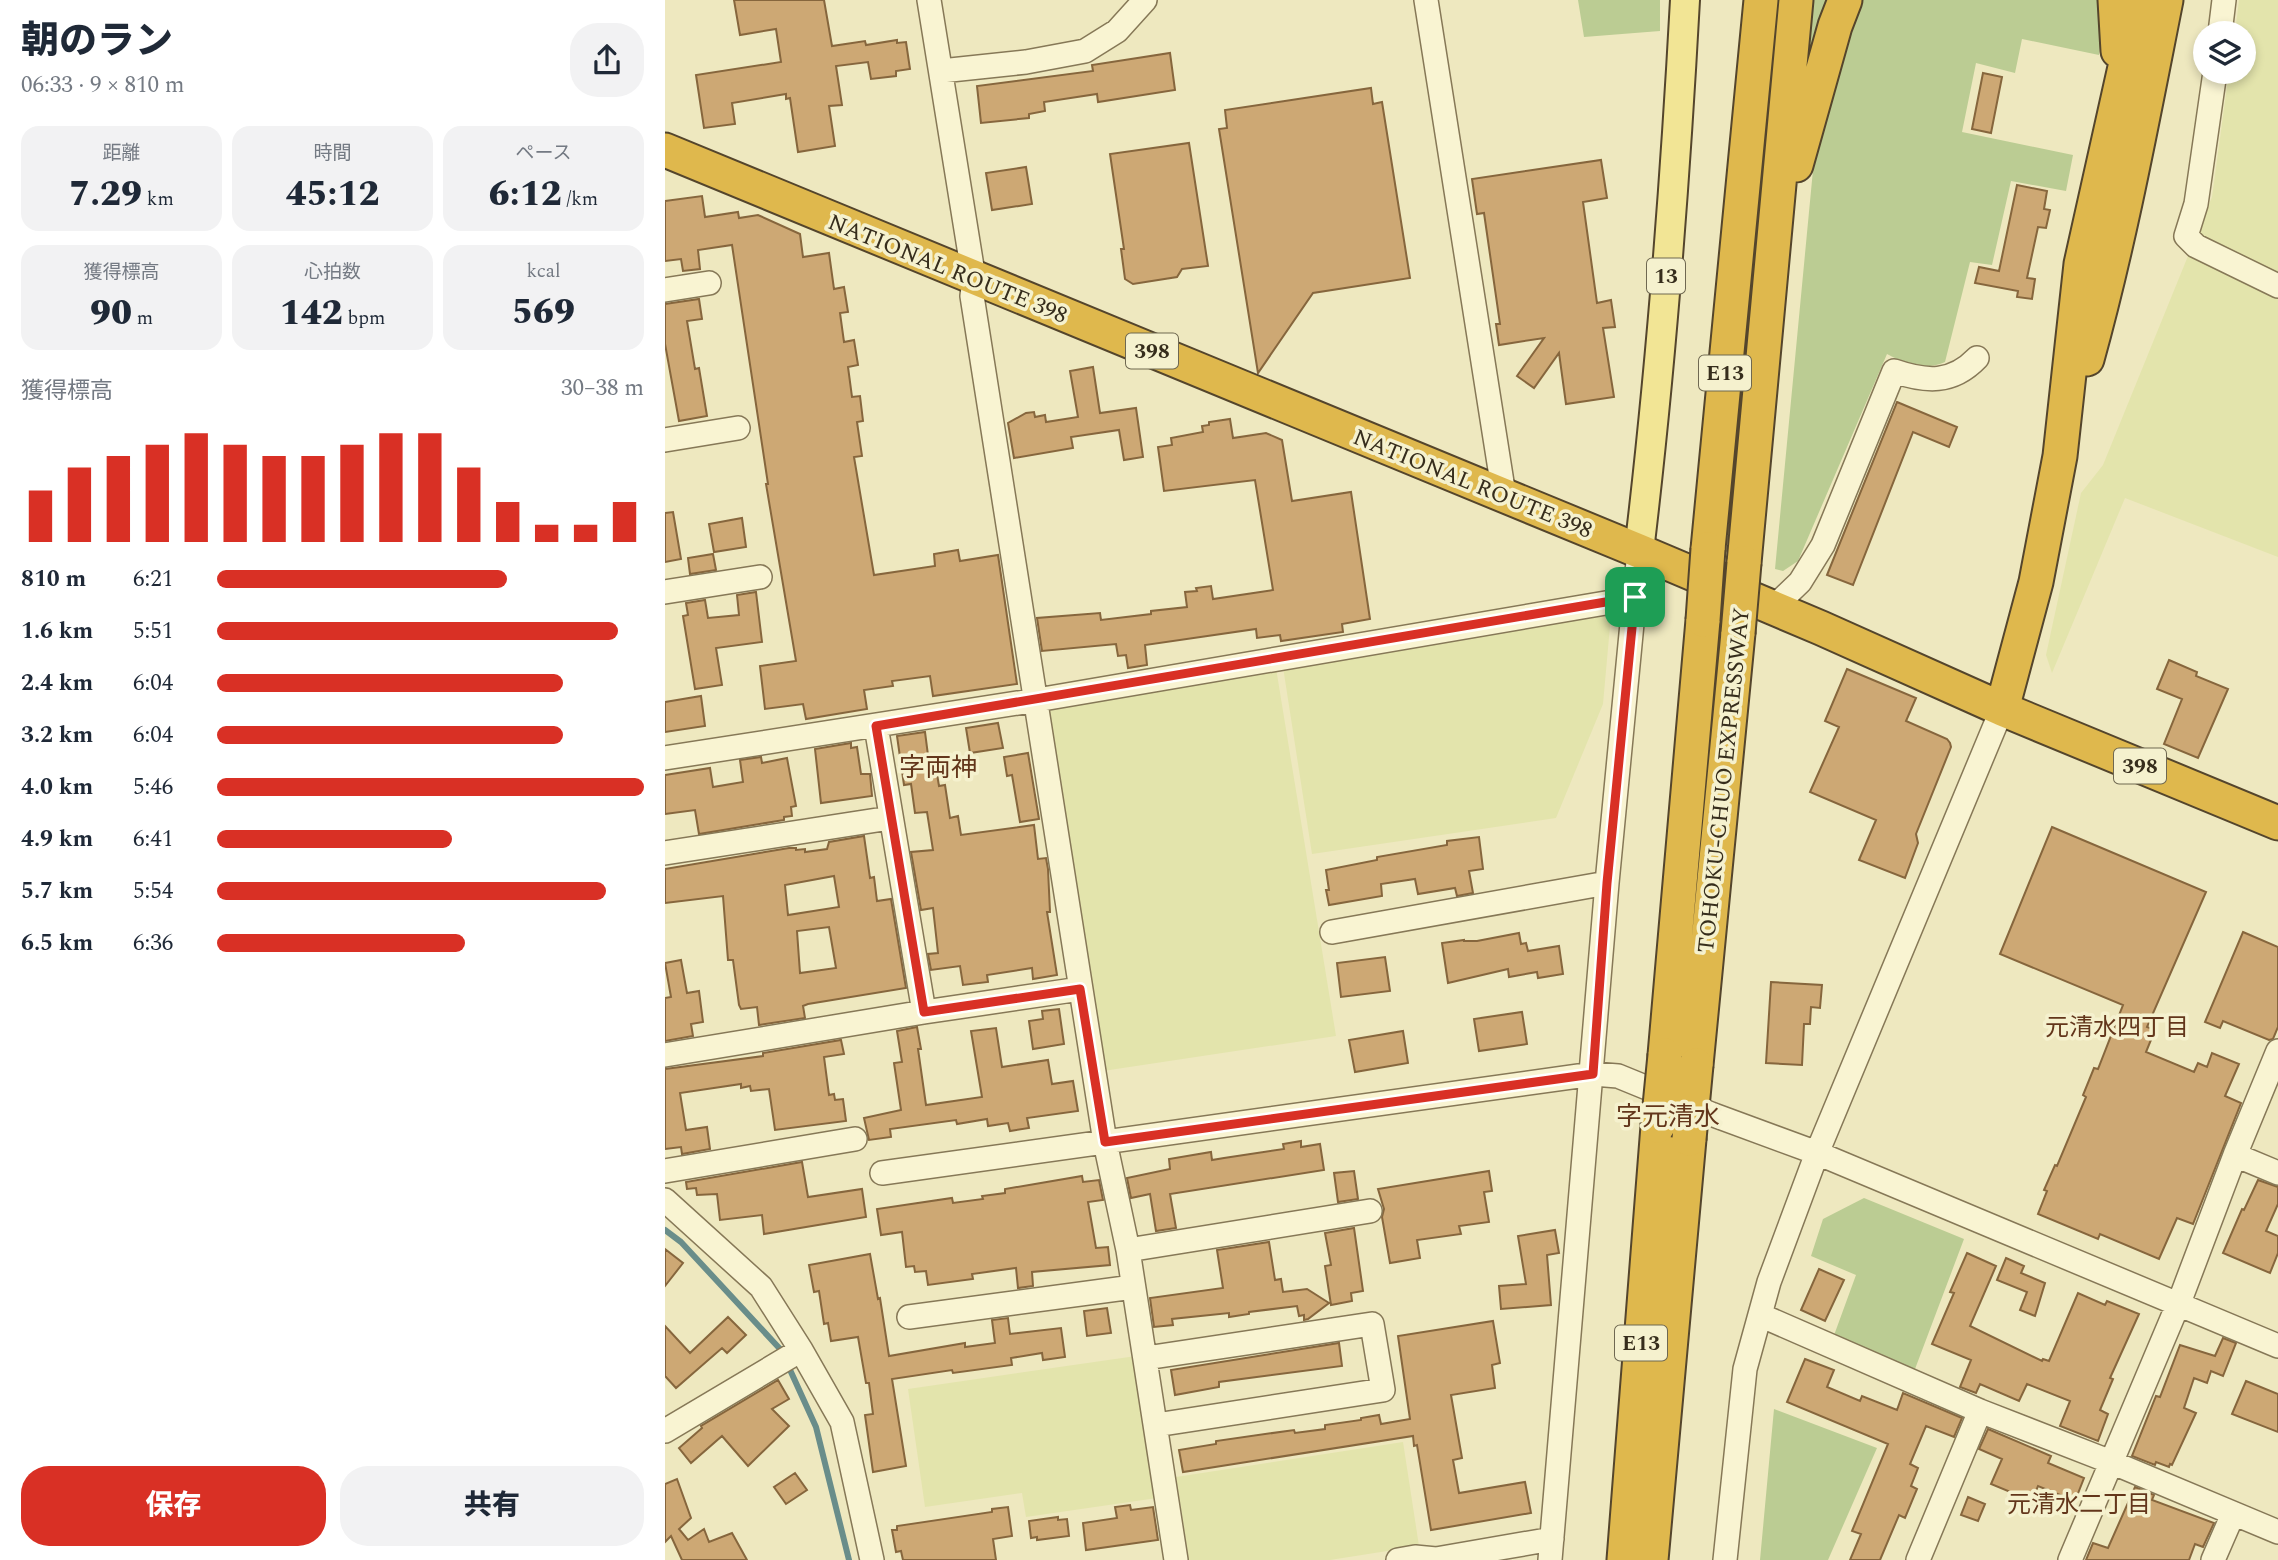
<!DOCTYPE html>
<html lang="ja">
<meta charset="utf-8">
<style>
body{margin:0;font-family:Spectral,"Noto Sans JP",serif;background:#f2f2f3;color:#1f2937;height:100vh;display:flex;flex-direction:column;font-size:26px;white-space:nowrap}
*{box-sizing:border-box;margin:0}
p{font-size:23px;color:#747a83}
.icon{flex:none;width:38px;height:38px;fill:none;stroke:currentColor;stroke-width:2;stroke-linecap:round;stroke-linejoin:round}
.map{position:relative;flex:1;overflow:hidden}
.drawer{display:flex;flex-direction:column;background:#fff;width:665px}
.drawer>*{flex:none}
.tools{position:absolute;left:1528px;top:21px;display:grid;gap:14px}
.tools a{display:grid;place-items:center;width:63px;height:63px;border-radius:50%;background:#fff;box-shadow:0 4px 10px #0003;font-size:35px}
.pin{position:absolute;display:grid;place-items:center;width:60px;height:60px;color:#fff;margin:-30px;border-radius:14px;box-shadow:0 4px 10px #0006}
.round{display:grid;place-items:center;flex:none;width:74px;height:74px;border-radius:28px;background:#f2f2f3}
.headline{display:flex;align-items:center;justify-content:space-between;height:119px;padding:0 21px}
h1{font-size:38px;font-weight:800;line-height:52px}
.stats{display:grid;grid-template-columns:repeat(3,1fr);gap:10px;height:119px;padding:7px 21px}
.stats div{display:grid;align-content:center;border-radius:18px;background:#f2f2f3;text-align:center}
.stats b{font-size:35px;font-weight:800}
.stats small{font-size:19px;font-weight:400}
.stats p{font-size:19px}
.chart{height:196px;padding:14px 21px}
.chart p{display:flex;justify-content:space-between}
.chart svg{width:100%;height:126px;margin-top:7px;stroke:#d93025;stroke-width:6}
.primary-button{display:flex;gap:14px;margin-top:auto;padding:14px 21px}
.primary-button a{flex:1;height:80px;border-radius:28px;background:#d93025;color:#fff;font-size:28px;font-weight:800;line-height:80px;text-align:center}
.primary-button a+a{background:#f2f2f3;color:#1f2937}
ul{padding:0 21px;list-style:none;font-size:23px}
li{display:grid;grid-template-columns:112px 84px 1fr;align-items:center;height:52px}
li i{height:18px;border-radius:9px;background:#d93025}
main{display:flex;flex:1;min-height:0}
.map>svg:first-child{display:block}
.farmland{fill:#e3e4ac}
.green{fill:#bbcc93}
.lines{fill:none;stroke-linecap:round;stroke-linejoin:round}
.stream{stroke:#698d8a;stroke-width:6}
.building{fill:#cda874;stroke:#86663d;stroke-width:2;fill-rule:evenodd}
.minor-casing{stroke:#867857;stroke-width:26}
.major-casing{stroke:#54452c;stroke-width:32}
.highway-casing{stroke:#54452c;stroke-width:37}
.minor{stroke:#f9f4d2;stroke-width:23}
.major{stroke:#f2e595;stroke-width:28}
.highway{stroke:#dfb84d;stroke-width:33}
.highway-bridge-casing{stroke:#54452c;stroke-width:37;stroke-linecap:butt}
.highway-bridge{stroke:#dfb84d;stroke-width:33}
.route-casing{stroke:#fff;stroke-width:14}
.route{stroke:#d93025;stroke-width:9}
.labels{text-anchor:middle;stroke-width:7;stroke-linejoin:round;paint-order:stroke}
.shield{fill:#f5f1ce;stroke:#6f6851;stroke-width:2}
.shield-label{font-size:21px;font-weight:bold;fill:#362d1c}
.street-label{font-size:23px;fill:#362d1c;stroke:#f5f1ce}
.neighbourhood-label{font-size:24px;fill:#63361b;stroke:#f5f1ce}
.quarter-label{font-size:26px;fill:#63361b;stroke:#f5f1ce}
</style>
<main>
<section class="drawer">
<div class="headline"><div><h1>朝のラン</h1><p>06:33 · 9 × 810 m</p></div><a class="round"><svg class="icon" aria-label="share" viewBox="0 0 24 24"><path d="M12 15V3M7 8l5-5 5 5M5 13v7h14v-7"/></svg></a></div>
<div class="stats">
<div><p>距離</p><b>7.29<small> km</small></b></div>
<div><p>時間</p><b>45:12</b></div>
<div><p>ペース</p><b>6:12<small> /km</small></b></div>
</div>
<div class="stats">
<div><p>獲得標高</p><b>90<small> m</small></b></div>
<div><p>心拍数</p><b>142<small> bpm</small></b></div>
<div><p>kcal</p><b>569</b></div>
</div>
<div class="chart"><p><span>獲得標高</span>30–38 m</p>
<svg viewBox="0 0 160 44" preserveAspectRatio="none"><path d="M5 44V26M15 44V18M25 44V14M35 44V10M45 44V6M55 44V10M65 44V14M75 44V14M85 44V10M95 44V6M105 44V6M115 44V18M125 44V30M135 44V38M145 44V38M155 44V30"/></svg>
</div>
<ul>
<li><b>810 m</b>6:21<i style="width:68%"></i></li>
<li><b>1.6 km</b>5:51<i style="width:94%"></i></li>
<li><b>2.4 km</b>6:04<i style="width:81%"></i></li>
<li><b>3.2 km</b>6:04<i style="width:81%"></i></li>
<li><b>4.0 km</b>5:46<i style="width:100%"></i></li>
<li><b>4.9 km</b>6:41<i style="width:55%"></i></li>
<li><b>5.7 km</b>5:54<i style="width:91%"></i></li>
<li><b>6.5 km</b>6:36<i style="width:58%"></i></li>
</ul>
<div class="primary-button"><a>保存</a><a>共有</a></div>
</section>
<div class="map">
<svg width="1613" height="1560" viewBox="0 0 1613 1560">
<rect width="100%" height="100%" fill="#eee8bf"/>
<path class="farmland" d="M1574 0H1613V557L1460 498 1387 673 1381 655 1416 493 1438 465 1547 197 1564 72H1578V33H1570Z
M946 615 938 704 891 818 647 854 618 667Z
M611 668 671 1036 438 1071 382 706Z
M471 1356 492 1498 361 1517 357 1493 260 1507 243 1389Z
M738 1442 754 1546 665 1560H524L511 1477Z"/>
<path class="green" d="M913 0H995V31L919 37Z
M1145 0H1164L1150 46H1140Z
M1192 0H1432L1437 28 1434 55 1357 39 1350 73 1311 63 1297 132 1408 155 1401 191 1346 181 1327 265 1305 262 1280 362C1259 371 1241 364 1222 354L1133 561 1118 571 1110 569 1152 128Z
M1199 1198 1299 1239 1250 1369 1168 1338 1191 1275 1146 1256 1158 1219Z
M1109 1409 1212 1448 1163 1560H1095Z"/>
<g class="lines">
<path class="stream" d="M0 1230 16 1242 116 1350 151 1427 184 1560"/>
</g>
<path class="building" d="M69 0H159L167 46 200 41 201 45 232 40V43L241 42 245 69 231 71V76L206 79 203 62 171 66 177 105 164 106 170 146 133 152 125 98 121 99V94L67 103 70 124 39 128 31 75 116 62 111 29 75 35Z
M505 53 510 90 433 102 432 94 379 102 380 111 364 114V118L316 123 312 86 428 71 427 65Z
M1318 73 1337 77 1326 133 1307 129Z
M706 88 708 104 717 102 745 278 648 293 593 373 554 129 562 128 560 110Z
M524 143 543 266 517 269 512 277 468 284 460 279 456 249H459L445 154Z
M936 160 942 198 918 202 932 303 946 300 950 327 938 328 949 397 901 404 894 353 869 388 852 376 879 338 834 345 831 324H835L819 213 812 214 807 179Z
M361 167 367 204 327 210 321 173Z
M1352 185 1382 191 1379 209 1385 210 1381 228 1373 227 1362 278 1370 279 1367 299 1352 297 1353 291 1310 283 1314 267 1334 271Z
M37 196 40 217 73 212 74 218 93 215 135 234 138 257 164 253 169 289 179 287 183 312 175 313 179 342 189 340 193 365 183 367 187 397 195 396 198 421 192 422 197 456 189 457 209 575 270 566 269 554 293 550 295 561 333 555 352 684 268 696 265 676 227 681 228 686 199 690 202 709 141 719 138 704 100 709 95 666 131 661 101 484H103L67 245 33 250 35 269 18 271 16 259 0 261V201Z
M34 299 37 319 22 321 30 369 34 368 42 416 14 421 0 344V304Z
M428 367 435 413 471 408 478 457 459 460 454 430 406 437 408 448 349 458 343 423 361 413 369 412 370 417 380 415 381 422 413 417 405 371Z
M1232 402 1292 427 1284 447 1248 432 1188 585 1162 575Z
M565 419 568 438 601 433 617 440 627 501 686 492 705 619 677 624 678 632 616 641 615 635 592 638 591 629 480 645 482 665 463 668 461 655 453 656 451 644 377 651 372 618 435 613 436 620 486 614V611L522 607 520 592 532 591 531 588 546 586 548 599 608 590 590 480 499 491 493 447 507 445 506 438 538 432 537 426 544 425V422Z
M8 512 16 559 0 562V513Z
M77 518 81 547 49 552 44 524Z
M48 554 51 570 25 574 23 558Z
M91 592 97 642 51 648 57 685 30 689 18 616 23 615 21 603 40 600 43 618 74 615 72 595Z
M1504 660 1532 672 1531 676 1563 689 1533 758 1499 744 1517 699 1492 689Z
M1182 669 1251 698 1241 721 1282 739 1285 743 1286 747 1251 834 1253 843 1240 878 1194 860 1211 820 1145 792 1174 727 1160 721Z
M36 696 40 726 0 732V702Z
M333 723 338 748 305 753 301 728Z
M260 732 264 763 270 762 274 786 280 785 285 818 293 816 296 835 369 825 373 859 381 858 383 869 385 912H382L392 975 368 979 367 968 322 975 323 982 298 985 295 966 266 970 263 954 273 953 268 908 256 910 246 852 268 850 262 812 250 813 246 784 239 785 232 736Z
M186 743V748L192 747 196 774H205L207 796 156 803 150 749Z
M363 753 374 819 355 822 347 775 342 776 339 757Z
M96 757 97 763 122 758 131 806 126 807 127 816 119 817V820L34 834 30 810 0 814V775L45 768 48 787 78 782 75 760Z
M1387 827 1541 892 1482 1027 1490 1030 1481 1052 1529 1072 1533 1063 1542 1067 1547 1053 1574 1064 1560 1096 1576 1103 1528 1224 1512 1218 1494 1259 1435 1234 1433 1239 1373 1214 1382 1191 1379 1190 1390 1165 1392 1166 1421 1097 1418 1095 1429 1068 1433 1069 1458 1005 1335 954Z
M199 836 205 878 209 877 212 901 226 899 241 988 143 1004 138 1006 140 1018 94 1025 92 1007 76 1009 74 1005 68 960H63L58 896 0 903V869L124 848H131V850L140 849V852L162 849 164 842ZM169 876 174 907 123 915 120 885ZM164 927 171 968 135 973 132 931Z
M814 837 818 869 804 871 808 893 792 896 790 888 753 894 750 879 716 884 717 896 664 905 661 890H664L661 870 712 860V857L782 845V841Z
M1578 932 1613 947V1027L1608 1039 1604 1040 1558 1021 1555 1028 1540 1022Z
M854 933 856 944 861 943 863 951 894 946 898 974 873 978 872 972 844 977 843 969 783 983 777 943 799 940V941H812Z
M720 957 725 991 676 997 672 963Z
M16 960 22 993 34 991 38 1022 26 1024 28 1036 0 1041V998L6 997 0 963Z
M1106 982 1157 985 1155 1008 1146 1007 1145 1024H1139L1137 1065 1101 1063Z
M394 1009 399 1044 368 1049 364 1021 378 1019 377 1011Z
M857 1012 862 1044 814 1051 809 1019Z
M252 1027 256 1049H253L261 1105 317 1097 306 1031 331 1028 337 1067 383 1060 387 1084 408 1081 413 1111 362 1118 364 1128 345 1131 343 1123 323 1126 322 1119 292 1124 291 1120 225 1129 226 1137 204 1140 199 1118 236 1110 229 1063 237 1062 232 1031Z
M738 1031 743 1063 690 1072 684 1040Z
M176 1040 179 1054 159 1057 164 1095 169 1094 170 1100 178 1099 181 1121 110 1130 104 1089 86 1091 85 1086 76 1088V1084L15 1093 21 1130 42 1127 45 1149 17 1154 16 1147 0 1149V1069L98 1056V1053Z
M636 1141V1147L655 1144 659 1170 505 1194 511 1228 491 1231 485 1194 466 1198 462 1178 505 1169 504 1159 546 1152 547 1160 559 1158 619 1149 618 1144Z
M137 1162 143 1197 197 1189 201 1217 99 1234 97 1215 55 1220 52 1194 32 1195 31 1188 22 1189 21 1182Z
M689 1171 693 1199 673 1202 669 1173Z
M824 1171 827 1191 819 1192 824 1222 794 1226 796 1234 752 1240 755 1258 725 1263 717 1217 719 1209 713 1189Z
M417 1176 418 1182 434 1180 438 1200 423 1202 431 1248 443 1247 445 1265 367 1272 368 1286 353 1288 351 1268 307 1274 308 1279 263 1285 261 1271 250 1272 249 1266 241 1267 237 1232 216 1235 212 1209 287 1198 288 1203 318 1199 317 1196 340 1193V1189Z
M1593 1180 1613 1187V1204L1601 1231 1613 1236V1253L1605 1273 1558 1253 1577 1209 1579 1210Z
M689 1228 698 1291 686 1293 687 1301 666 1305 660 1266 666 1265 660 1233Z
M890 1230 894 1253 882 1255 886 1305 836 1309 834 1286 861 1284 853 1236Z
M604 1242 610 1280 616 1279 618 1292 642 1289 664 1303 643 1319 639 1320V1315L634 1316 632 1306 584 1312V1314L564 1317V1313L507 1319 508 1325 489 1327 485 1298 558 1288 552 1250Z
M0 1249 18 1263 0 1286Z
M1302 1253 1331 1266 1305 1326 1377 1361 1378 1359 1384 1361 1413 1293 1440 1305 1442 1301 1474 1314 1445 1378 1448 1379 1435 1410 1443 1414 1433 1441 1395 1426 1405 1401 1362 1384 1354 1401 1315 1384 1311 1393 1295 1387 1306 1360 1267 1344 1289 1293 1285 1292Z
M205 1254 213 1299 215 1298 224 1356 300 1343V1347L330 1343 327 1320 343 1318 345 1334 396 1328 400 1357 378 1360 377 1353 346 1358 347 1365 288 1373 287 1370 227 1379 241 1466 208 1472 200 1415 208 1414 204 1383H201L193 1337 166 1341 163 1323 159 1324 154 1291 149 1292 144 1265Z
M1341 1258 1359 1266 1356 1273 1380 1283 1370 1316 1355 1310 1362 1292 1332 1280Z
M1154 1269 1179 1280 1160 1321 1136 1310Z
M442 1308 446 1333 422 1336 419 1311Z
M63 1317 81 1335 62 1353 57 1348 11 1388 0 1376V1326L25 1353Z
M828 1321 835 1363 827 1365 830 1388 786 1395 797 1458 788 1460 794 1493 860 1482 866 1513 766 1530 752 1445 749 1446 748 1436 518 1472 514 1450 551 1444V1441L629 1430 630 1433 660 1429V1425L696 1420V1418L714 1415 716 1424 745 1419 733 1336Z
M1558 1338 1571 1343 1558 1376 1546 1371 1542 1383 1529 1378 1519 1408 1531 1413 1507 1465 1505 1464 1504 1467 1491 1462 1490 1465 1467 1456 1491 1396 1495 1397 1515 1345 1550 1356Z
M674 1343 677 1366 554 1382V1387L510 1395 506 1370Z
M1140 1359 1169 1370 1162 1387 1195 1401 1197 1396 1232 1410 1238 1393 1297 1418 1289 1437 1261 1426 1245 1464 1253 1468 1246 1486 1252 1489 1240 1518 1234 1515 1215 1560H1185L1196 1534 1187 1531 1223 1444 1122 1402Z
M113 1380 124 1399 107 1409 124 1426 83 1466 57 1436 26 1463 14 1448 37 1428 36 1426Z
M1581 1381 1613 1394V1432L1567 1414Z
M1323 1429 1386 1456 1383 1463 1419 1478 1410 1501 1373 1486 1367 1501 1326 1484 1337 1459 1314 1449Z
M130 1473 142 1490 121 1504 109 1487Z
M12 1479 26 1518 14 1529 23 1540 39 1529 44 1542 67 1533 82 1560H17L6 1536 0 1542V1484Z
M1470 1487 1489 1495 1487 1500 1549 1523 1538 1547 1530 1544 1524 1560H1421L1428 1543 1443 1548Z
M1303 1497 1320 1504 1313 1521 1296 1515Z
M465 1505 466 1510 488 1507 493 1540 421 1550 418 1523 452 1518 450 1507Z
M343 1507 347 1536 328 1539 331 1560H238L236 1551 231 1552 227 1530H232V1526L327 1512V1509Z
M393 1517V1520L402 1519 404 1536 372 1540V1537L366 1538 364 1521Z"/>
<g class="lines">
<defs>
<path id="minor" d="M264 0 309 279 307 296 440 1142 463 1250 511 1560
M761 0 839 495
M1555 33 1559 0
M276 71 361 62 420 51 452 31 480 0
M1550 72 1531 204 1521 236 1531 246 1613 286
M0 290 44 283
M0 440 73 428
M0 592 95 577
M1108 608 1135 582 1158 545 1229 371C1261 382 1287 384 1312 358
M211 726 259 1012
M0 758 372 700 970 598
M0 853 225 818
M667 932 942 883
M0 1055 259 1012 415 989
M1570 1155 1613 1173
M0 1171 190 1139
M217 1173 928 1074 953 1076 1046 1114 1152 1153 1613 1346
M0 1200 96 1287 136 1350 177 1422 207 1560
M463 1250 705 1211
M1095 1315 1315 1411 1446 1462 1613 1532
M244 1317 468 1287
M481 1358 707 1324 718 1390 491 1425
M0 1431 136 1350
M733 1560 750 1557 771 1559 887 1539
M885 1560 942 883 974 551
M1060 1560 1080 1369 1104 1282 1152 1153 1337 709
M1253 1560 1315 1411
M1405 1560 1517 1295 1570 1155 1613 1051
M1548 1560 1568 1514"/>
<path id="major" d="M974 551C996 368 1010 184 1020 0"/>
<path id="highway" d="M1450 0 1453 51
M0 150 974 551 1156 628 1337 709 1613 823
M1131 165 1170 26 1180 0
M1422 359C1455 240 1477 121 1501 0
M1043 549 1096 0
M1079 563 1131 0
M1337 709 1371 582 1395 456 1416 264 1475 0
M1000 1055 1038 620
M1031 1065 1073 633
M959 1560 993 1126
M986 1560 1024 1139"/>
</defs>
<use href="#minor" class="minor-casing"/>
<use href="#major" class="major-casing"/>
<use href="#highway" class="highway-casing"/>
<use href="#minor" class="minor"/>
<use href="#major" class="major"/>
<use href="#highway" class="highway"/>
<defs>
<path id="highway-bridge" d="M1038 620 1043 549
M1073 633 1079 563
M993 1126 1000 1055
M1024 1139 1031 1065"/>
</defs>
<use href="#highway-bridge" class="highway-bridge-casing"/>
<use href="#highway-bridge" class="highway-bridge"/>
</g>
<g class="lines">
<defs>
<path id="route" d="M970 597 942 883 928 1074 440 1142 415 989 259 1012 211 726Z"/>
</defs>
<use href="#route" class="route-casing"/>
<use href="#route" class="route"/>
</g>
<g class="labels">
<g class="shield">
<rect x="982" y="258.5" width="38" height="35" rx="5"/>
<rect x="461" y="333.5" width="52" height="35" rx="5"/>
<rect x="1034" y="355.5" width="52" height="35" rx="5"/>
<rect x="1449" y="748.5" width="52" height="35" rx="5"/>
<rect x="950" y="1325.5" width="52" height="35" rx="5"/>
</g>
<g class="shield-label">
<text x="1001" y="283">13</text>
<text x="487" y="358">398</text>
<text x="1060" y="380">E13</text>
<text x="1475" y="773">398</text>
<text x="976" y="1350">E13</text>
</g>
<g class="street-label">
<text transform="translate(283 268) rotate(22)" y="8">NATIONAL ROUTE 398</text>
<text transform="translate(808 483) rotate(22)" y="8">NATIONAL ROUTE 398</text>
<text transform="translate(1058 780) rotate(-84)" y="8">TOHOKU-CHUO EXPRESSWAY</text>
</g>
<g class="neighbourhood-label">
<text x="1452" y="1035">元清水四丁目</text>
<text x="1414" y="1512">元清水二丁目</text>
</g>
<g class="quarter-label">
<text x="273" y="776">字両神</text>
<text x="1003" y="1125">字元清水</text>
</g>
</g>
</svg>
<div class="tools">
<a><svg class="icon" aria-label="layers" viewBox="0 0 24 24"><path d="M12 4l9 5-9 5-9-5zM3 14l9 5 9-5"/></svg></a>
</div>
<div class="pin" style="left:970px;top:597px;background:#1e9e55"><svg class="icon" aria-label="arrive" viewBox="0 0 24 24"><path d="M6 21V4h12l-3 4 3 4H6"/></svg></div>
</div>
</main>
